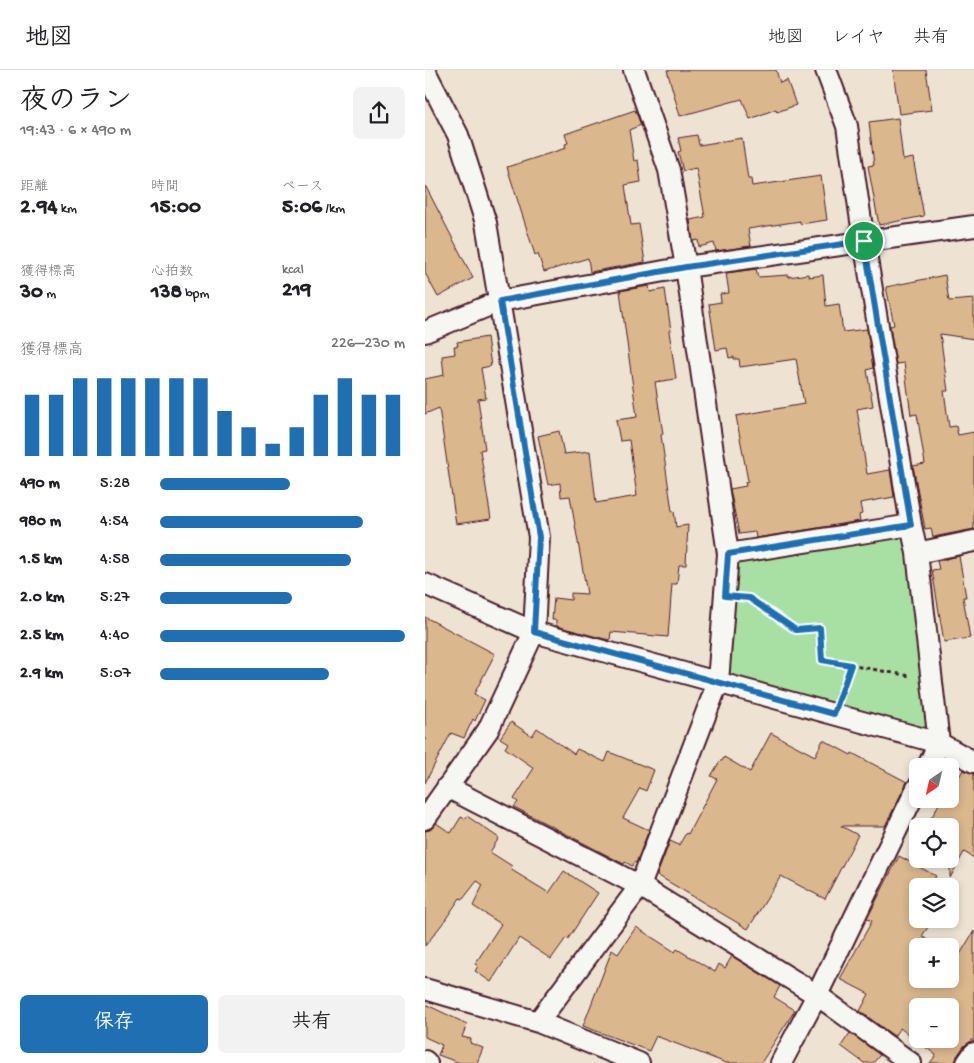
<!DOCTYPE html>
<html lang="ja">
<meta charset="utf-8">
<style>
body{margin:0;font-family:"Gochi Hand","Klee One",sans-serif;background:#f2f2f2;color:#202124;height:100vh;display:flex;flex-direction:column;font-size:19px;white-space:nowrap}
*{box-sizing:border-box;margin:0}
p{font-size:16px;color:#757577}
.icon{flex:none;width:28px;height:28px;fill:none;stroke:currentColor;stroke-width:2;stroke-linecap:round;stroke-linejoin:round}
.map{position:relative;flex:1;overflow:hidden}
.sheet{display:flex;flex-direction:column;background:#fff;width:425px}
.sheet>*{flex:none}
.needle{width:32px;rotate:214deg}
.fabs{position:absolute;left:484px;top:688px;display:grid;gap:10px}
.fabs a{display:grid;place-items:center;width:50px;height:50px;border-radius:8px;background:#fff;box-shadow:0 2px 8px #0003;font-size:25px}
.pin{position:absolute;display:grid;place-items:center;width:42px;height:42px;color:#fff;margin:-21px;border:2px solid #fff;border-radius:50%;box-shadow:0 1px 5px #0007}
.round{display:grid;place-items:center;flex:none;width:52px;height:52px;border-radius:8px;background:#f2f2f2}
.summary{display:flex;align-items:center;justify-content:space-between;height:85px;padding:0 20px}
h1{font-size:28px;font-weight:700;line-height:38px}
.figures{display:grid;grid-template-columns:repeat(3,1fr);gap:8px;height:85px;padding:5px 20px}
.figures div{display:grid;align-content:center}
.figures b{font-size:21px;font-weight:700}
.figures small{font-size:14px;font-weight:400}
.figures p{font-size:14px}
.chart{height:140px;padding:10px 20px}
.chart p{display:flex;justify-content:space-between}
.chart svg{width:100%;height:90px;margin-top:5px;stroke:#1f6fb2;stroke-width:6}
.cta{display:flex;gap:10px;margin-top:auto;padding:10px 20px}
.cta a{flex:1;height:58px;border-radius:8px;background:#1f6fb2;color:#fff;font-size:20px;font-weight:700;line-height:58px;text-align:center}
.cta a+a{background:#f2f2f2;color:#202124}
ul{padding:0 20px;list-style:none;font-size:16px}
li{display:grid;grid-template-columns:80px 60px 1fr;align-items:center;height:38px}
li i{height:12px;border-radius:6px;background:#1f6fb2}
header{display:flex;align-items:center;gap:30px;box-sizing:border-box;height:70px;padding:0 25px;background:#fff;border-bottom:1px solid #e0e0e0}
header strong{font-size:24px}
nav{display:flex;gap:28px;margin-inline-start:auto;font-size:18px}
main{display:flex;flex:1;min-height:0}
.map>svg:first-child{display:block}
.green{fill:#a8e0a3;stroke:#798067}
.building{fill:#dab78c;stroke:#4a1f2b;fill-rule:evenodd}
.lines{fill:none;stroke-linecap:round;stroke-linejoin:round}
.minor-casing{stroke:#4a1f2b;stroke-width:24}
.path{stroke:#4a1f2b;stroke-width:3;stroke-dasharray:4 4;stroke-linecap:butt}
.minor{stroke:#f6f6f2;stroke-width:20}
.route-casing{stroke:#fff;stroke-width:10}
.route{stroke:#1f6fb2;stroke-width:6}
</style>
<header>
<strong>地図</strong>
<nav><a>地図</a><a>レイヤ</a><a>共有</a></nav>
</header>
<main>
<section class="sheet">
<div class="summary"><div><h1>夜のラン</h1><p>19:43 · 6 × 490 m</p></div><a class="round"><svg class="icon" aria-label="share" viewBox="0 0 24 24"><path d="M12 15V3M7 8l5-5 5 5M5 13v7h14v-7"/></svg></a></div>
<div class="figures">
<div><p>距離</p><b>2.94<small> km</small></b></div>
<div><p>時間</p><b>15:00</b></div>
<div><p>ペース</p><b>5:06<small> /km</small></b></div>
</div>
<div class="figures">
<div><p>獲得標高</p><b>30<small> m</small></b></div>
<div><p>心拍数</p><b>138<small> bpm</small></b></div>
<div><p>kcal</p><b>219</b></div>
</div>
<div class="chart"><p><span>獲得標高</span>226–230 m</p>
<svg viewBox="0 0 160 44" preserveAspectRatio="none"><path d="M5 44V14M15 44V14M25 44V6M35 44V6M45 44V6M55 44V6M65 44V6M75 44V6M85 44V22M95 44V30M105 44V38M115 44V30M125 44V14M135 44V6M145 44V14M155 44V14"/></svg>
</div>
<ul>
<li><b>490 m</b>5:28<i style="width:53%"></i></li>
<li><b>980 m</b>4:54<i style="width:83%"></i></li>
<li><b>1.5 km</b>4:58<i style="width:78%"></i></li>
<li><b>2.0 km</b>5:27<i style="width:54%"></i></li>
<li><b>2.5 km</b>4:40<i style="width:100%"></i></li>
<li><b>2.9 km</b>5:07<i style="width:69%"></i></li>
</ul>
<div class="cta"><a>保存</a><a>共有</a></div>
</section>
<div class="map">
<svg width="549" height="993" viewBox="0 0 549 993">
<rect width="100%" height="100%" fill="#eee3d3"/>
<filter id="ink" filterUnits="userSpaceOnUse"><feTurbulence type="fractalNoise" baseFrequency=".02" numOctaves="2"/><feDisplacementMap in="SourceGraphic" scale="10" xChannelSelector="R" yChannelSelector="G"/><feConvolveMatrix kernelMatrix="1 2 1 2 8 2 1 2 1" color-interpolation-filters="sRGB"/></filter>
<g filter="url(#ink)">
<path class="green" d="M486 455 506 663 302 604 310 483Z"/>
<path class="building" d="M242 0H351L355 13 362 10 371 35 352 42 351 39 325 49 317 29 255 46Z
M468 0H501L507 40 474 44Z
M210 40 216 55 204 60 209 91 213 90 216 112 200 115 206 155 214 154 220 192 165 202 163 188 119 202 113 184 110 185 82 97 141 78 140 74 143 73 140 64Z
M473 48 478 90 488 88 499 146 454 155 443 96 449 95 444 52Z
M272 65 274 75 317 68 323 109H326L327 116 396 106 402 150 375 154V151L323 159 326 176 291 181 289 173 274 177 273 170 268 171 265 150 280 147 271 98 258 101 253 82 256 81 253 68Z
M0 115 48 208 13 227 0 203Z
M331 199 333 207 364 205V207L383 204 384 207 398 205 401 236 414 234 418 262 442 259 448 298 442 300 448 336 432 339 442 404 465 400 469 427 435 433 437 444 434 445 435 451 331 468 330 462 314 464 305 419 321 416 320 412 323 411 311 346 379 334 371 289 315 297 314 289H309V287L304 288 302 278 291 280 284 234 296 232 295 224 304 223 301 203Z
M520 205 524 231 549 229V269L515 264 523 321H519L524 357 531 356 533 365 549 362V459L508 467 506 458 500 459 488 396 500 394 492 344 486 345 479 293 471 294 465 256 469 255 461 217Z
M224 216 225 222 240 219 246 261H244L251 309 230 312 238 364 236 365 247 441H249L251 457 263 455 261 495H254L252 514H247L243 567 186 562 185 570 180 569 131 556V550H127L129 528 146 530V523L162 524 145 426 136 427 135 413 123 415 113 366 134 361 139 384 165 381 171 433 212 426 204 370 195 371 191 350 212 347 195 221Z
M62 267 66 296 56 298 61 328 53 329 60 379 55 380 66 449 31 454 14 338 0 344V309L19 305 17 286 30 284 29 276H33L32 272Z
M534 486 541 527H538L545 568 519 572 507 500 514 499 512 491Z
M0 547 70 584 49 624 60 630 50 651 48 649 39 668 26 663 0 713Z
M86 652 107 666 112 658 149 684 152 679 180 692 184 682 229 700 221 721 215 718 198 748 224 760 211 793 209 792 207 796 200 792 199 794 89 737 93 732 89 729 109 698 80 678 83 673 75 668Z
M346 663 390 686 398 670 426 685 427 683 482 712 460 756H416L433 765 400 829 356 806 323 859 232 805 245 771 254 775 261 763 263 764 292 709 286 706 295 691H297L299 687 325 702Z
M538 700 549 704V788L539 782 525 808V756H502L516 730 525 734V711L530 714Z
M42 746 74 768 65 782 87 796 85 799 124 823 139 801 173 823 143 869 141 868 126 889 94 868 66 912 50 901 53 896 50 894 76 854 48 836 58 815 52 811 38 829 35 828 18 853 0 876V761L5 760 11 753 26 763 36 747 40 749Z
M474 786 511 806 505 816H492V849L508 850 497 866 511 876H492V909H525V886L531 891 549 861V969L539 976 532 986 530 993H505L511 985 475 958 469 966 439 944 435 941 444 924 415 909 447 851 442 849ZM492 936H525V969H492Z
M211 857 250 882 252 879 290 902 294 894 300 898 307 886 355 916 349 927 370 940 336 993H301L231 966 224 981 158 956 187 880 193 884Z
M0 934 42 954 37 967 46 969 45 973 58 978 52 993H35L13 985 17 975 0 967Z
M425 963 455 985 448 993H439L416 976Z"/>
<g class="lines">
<defs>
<path id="minor" d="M401 0 422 56 439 171 486 455 492 483 514 673 503 696
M0 1 33 65 61 153 114 467 109 562 63 660 0 749
M0 262 75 231 261 197 549 156
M492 483 549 471
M303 484 486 455
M0 514 109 562 514 673 549 692
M22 717 215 816 392 925 486 993
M0 919 113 952 214 993
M113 952 215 816 293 612 303 484 261 197 244 100 209 0
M0 991 2 993
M356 993 392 925 492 718
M542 993 549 983"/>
</defs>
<use href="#minor" class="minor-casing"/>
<path class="path" d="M321 528H324L371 560 395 558 397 590 485 606
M416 623 426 595"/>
<use href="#minor" class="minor"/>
</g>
</g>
<g class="lines" filter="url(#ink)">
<defs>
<path id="route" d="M439 171 486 455 303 484 300 526 324 528 371 560 395 558 397 590 426 595 409 644 109 562 114 467 75 231 261 197Z"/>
</defs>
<use href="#route" class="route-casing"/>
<use href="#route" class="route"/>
</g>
</svg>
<div class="fabs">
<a><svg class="needle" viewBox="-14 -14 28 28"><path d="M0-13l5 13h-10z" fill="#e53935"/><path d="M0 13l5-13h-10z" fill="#757577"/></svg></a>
<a><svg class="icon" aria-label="locate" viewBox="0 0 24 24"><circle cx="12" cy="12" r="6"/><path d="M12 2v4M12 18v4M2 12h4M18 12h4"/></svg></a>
<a><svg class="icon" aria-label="layers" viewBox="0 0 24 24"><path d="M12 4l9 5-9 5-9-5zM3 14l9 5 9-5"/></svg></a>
<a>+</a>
<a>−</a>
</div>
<div class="pin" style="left:439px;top:171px;background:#1e9e55"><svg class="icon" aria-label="arrive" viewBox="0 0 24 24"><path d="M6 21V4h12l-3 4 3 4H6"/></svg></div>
</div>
</main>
